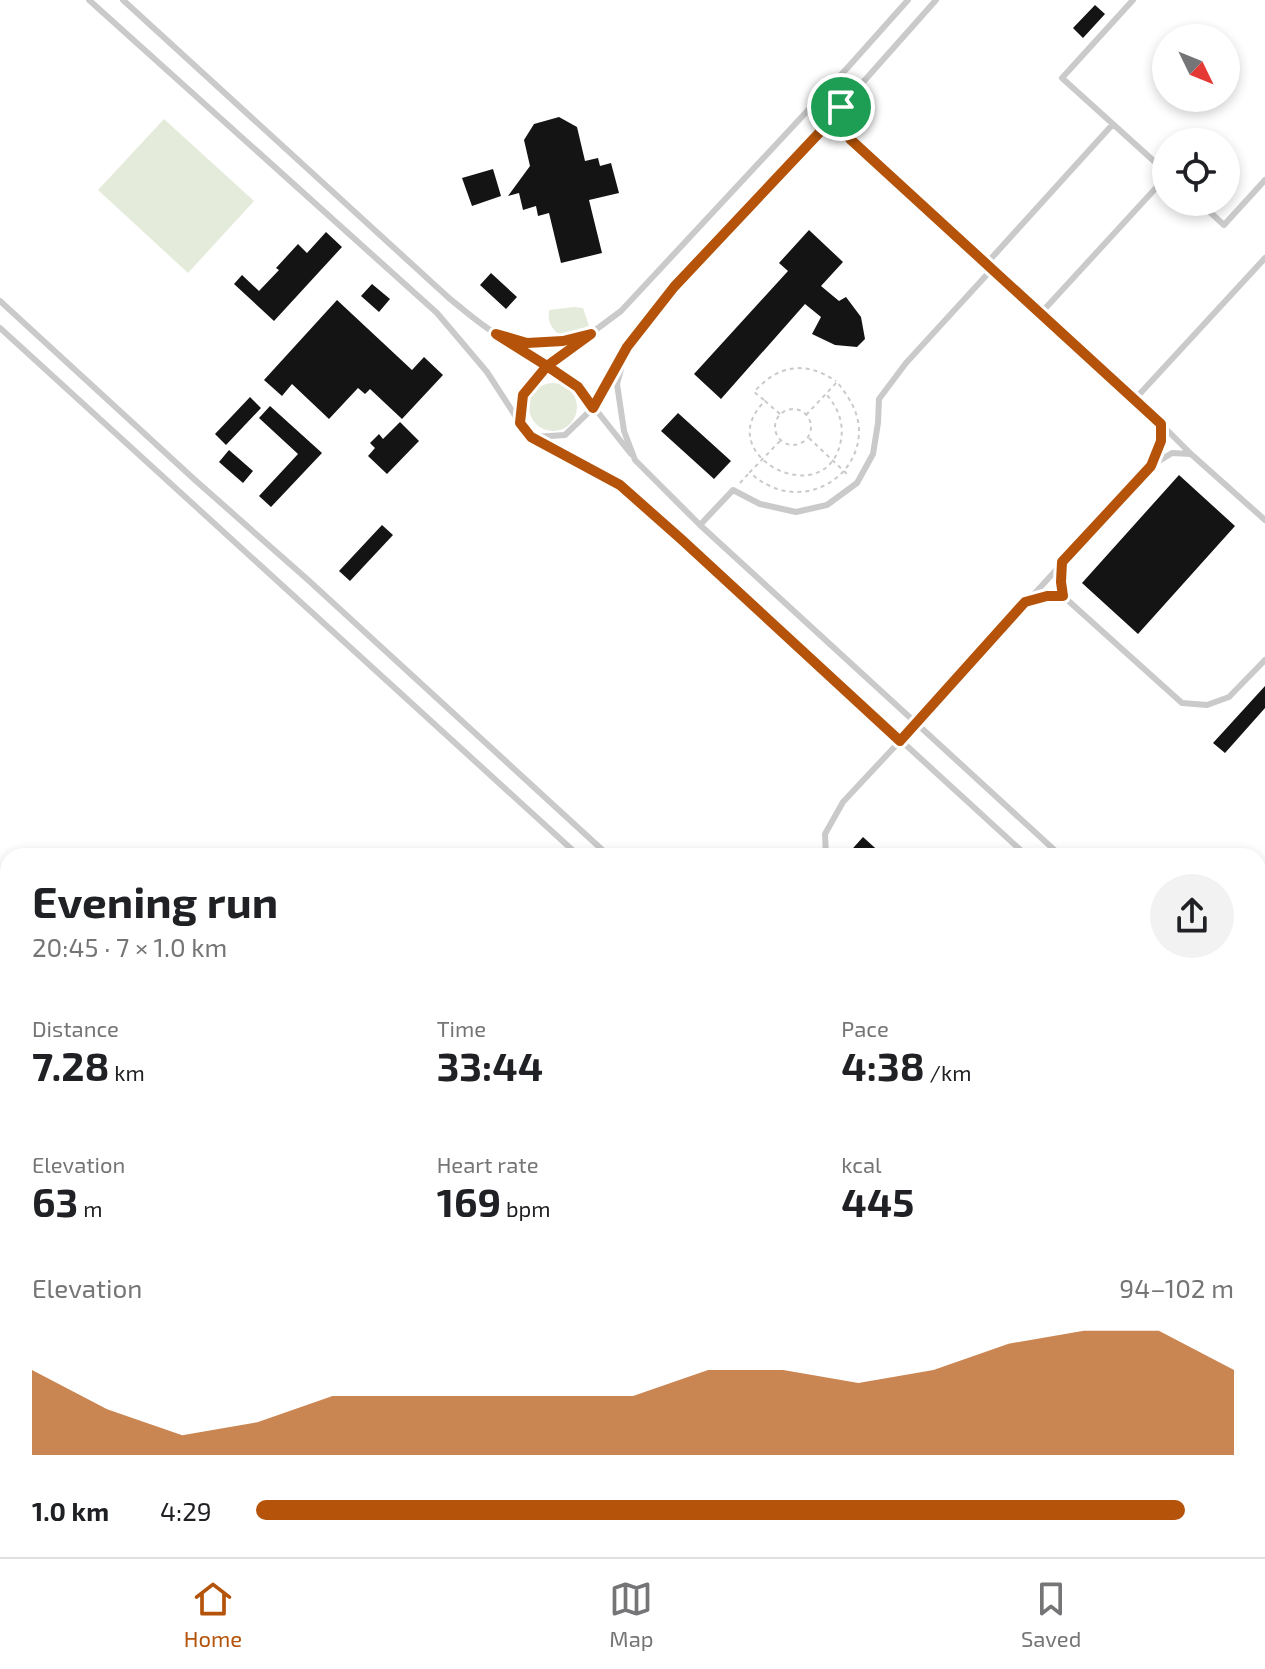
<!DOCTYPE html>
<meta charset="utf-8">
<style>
body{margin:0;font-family:"Exo 2",sans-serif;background:#f2f2f2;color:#202124;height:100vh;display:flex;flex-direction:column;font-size:30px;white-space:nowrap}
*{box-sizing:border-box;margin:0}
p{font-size:26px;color:#757577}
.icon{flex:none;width:44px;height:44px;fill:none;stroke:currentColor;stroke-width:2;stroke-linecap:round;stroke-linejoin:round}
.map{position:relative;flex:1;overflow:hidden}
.sheet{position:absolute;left:0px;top:848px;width:1266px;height:710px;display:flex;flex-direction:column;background:#fff;border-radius:24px 24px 0 0;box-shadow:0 4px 12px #0003}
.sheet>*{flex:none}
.needle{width:52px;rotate:133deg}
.controls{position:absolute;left:1152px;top:24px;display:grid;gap:16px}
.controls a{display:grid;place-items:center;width:88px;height:88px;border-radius:50%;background:#fff;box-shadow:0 4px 12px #0003;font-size:40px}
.pin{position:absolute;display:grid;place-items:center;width:68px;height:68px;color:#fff;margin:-34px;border:4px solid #fff;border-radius:50%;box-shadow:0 2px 8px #0007}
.round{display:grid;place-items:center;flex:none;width:84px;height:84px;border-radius:42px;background:#f2f2f2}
.head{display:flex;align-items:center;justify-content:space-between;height:136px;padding:0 32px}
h1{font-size:44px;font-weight:700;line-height:60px}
.stats{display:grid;grid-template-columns:repeat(3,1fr);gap:12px;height:136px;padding:8px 32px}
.stats div{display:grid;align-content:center}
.stats b{font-size:40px;font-weight:700}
.stats small{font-size:22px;font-weight:400}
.stats p{font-size:22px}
.chart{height:224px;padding:16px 32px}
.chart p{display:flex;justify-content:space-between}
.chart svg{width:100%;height:144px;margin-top:8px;fill:#b45309;opacity:.7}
ul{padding:0 32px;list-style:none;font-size:26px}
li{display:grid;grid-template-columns:128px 96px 1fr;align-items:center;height:60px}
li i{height:20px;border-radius:10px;background:#b45309}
.tabs{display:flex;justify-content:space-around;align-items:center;height:112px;border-top:2px solid #e0e0e0;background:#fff;font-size:22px;color:#757577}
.tabs a{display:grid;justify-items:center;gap:4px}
.tabs .active{color:#b45309}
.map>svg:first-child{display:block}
.green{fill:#e4ebda}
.building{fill:#141414}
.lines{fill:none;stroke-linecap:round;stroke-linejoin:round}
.path{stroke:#cacaca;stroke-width:2;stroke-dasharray:4 4;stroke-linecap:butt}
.lane{stroke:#cacaca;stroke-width:6}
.highway{stroke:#949494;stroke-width:22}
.route-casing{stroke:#fff;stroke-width:16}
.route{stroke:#b45309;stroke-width:10}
</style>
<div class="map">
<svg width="1265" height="1557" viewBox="0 0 1265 1557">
<rect width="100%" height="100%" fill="#fff"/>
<path class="green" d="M164 119 254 201 188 273 98 190Z
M574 307 583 308 589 326 575 332 559 334C550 327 548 321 549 310Z
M529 407a24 24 0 1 1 48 0a24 24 0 1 1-48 0Z"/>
<path class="building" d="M1095 5 1105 14 1083 38 1073 28Z
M559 117 577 127 585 161 598 158 600 166 611 163 619 193 589 200 602 253 561 263 549 213 538 216 536 206 523 210 519 193 508 196 530 166 524 140 534 124Z
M493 169 501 196 472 206 462 178Z
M809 230 843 262 821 286 839 301 846 297 861 317 865 339 857 347 835 345 812 334 821 317 805 304 721 399 694 374 788 271 779 263Z
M326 232 342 247 274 321 234 284 242 275 259 291 279 270 276 268 298 244 307 253Z
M491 273 517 297 506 309 480 285Z
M372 284 390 299 379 312 361 296Z
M337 300 412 370 424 357 443 375 402 419 370 389 365 394 358 388 329 419 292 384 282 396 264 380Z
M250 397 261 408 226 445 215 434Z
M270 406 322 453 271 507 259 496 298 454 259 418Z
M678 413 731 461 714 479 661 431Z
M400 422 419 441 387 474 368 456 375 448 370 443 379 434 383 439Z
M229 450 253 471 243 483 219 462Z
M1179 475 1235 526 1138 634 1082 583Z
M382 525 393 535 350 581 339 571Z
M1265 686V708L1225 753 1213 743Z
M863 837 884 856H846Z"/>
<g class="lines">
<path class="path" d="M764 400 754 392C779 364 805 361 836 381
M775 427a18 18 0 1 1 36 0a18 18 0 1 1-36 0Z
M780 414 765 401C708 456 828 515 841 440 844 423 838 408 827 395
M809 438 848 475
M780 441 750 472C756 479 762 482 770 486 810 505 858 477 859 432 859 412 849 397 837 382L806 415
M740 483 749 473"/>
<path class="lane" d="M89 0 437 313 487 372 520 423
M123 0 450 299C463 309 483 327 497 334 525 348 557 343 586 335
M908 0 850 65 621 311 547 366 523 395 520 423 531 437 620 485 681 539 1027 856
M936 0 841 107 850 139 1161 424V441L1152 464
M1133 0 1062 78 1166 172
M820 132 841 107
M1199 202 1224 225 1265 180
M987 263 1113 124
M993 268 906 363 879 399 878 423 873 454 857 483 827 505 796 512 760 504 733 490 700 525 1061 856
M0 301 195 480 307 579 609 856
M1041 313 1166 177
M0 328 579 856
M501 337 578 387 631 454
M1135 399 1265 258
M1161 424 1191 454
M534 437 565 435 593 408 622 357
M700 525 635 460 624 431 617 384 627 347 674 287 820 132 850 139
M1062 562 1061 582 1063 596 1182 703 1207 705 1229 697 1265 660
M1028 602 1047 596H1063
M826 856 825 834 843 802 900 741 1151 466 1172 453 1191 454 1265 520
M1258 1036 1265 1042
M1258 1066 1265 1072
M1258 1181 1265 1170"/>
<path class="highway" d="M1258 1208 1265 1196
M1258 1314 1265 1281
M1258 1318 1260 1374 1265 1395
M1258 1470 1265 1481"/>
</g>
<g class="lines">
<defs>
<path id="route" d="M841 107 820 132 674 287 627 347 593 408 578 387 547 366 591 334 563 341 527 343 496 334 547 366 523 395 520 423 531 437 620 485 681 539 900 741 1025 602 1047 596H1063L1061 582 1062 562 1151 466 1161 441V424L850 139 841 107"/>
</defs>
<use href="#route" class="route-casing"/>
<use href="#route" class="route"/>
</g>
</svg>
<div class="controls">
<a><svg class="needle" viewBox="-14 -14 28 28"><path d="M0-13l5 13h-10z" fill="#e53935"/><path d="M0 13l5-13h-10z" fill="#757577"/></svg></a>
<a><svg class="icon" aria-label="locate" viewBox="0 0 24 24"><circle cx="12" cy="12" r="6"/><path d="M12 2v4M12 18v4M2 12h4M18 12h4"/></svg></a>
</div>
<div class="pin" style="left:841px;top:107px;background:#1e9e55"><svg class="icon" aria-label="arrive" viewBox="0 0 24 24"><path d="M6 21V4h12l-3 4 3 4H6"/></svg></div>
<section class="sheet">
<div class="head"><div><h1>Evening run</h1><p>20:45 · 7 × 1.0 km</p></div><a class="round"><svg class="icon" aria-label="share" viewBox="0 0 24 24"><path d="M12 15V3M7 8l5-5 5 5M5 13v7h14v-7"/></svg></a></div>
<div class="stats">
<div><p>Distance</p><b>7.28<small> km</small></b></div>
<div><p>Time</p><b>33:44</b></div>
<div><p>Pace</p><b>4:38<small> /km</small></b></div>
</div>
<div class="stats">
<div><p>Elevation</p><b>63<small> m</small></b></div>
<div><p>Heart rate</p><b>169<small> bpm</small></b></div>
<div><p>kcal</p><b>445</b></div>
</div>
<div class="chart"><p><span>Elevation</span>94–102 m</p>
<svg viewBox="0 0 160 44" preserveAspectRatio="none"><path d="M0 44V18L10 30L20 38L30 34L40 26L50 26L60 26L70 26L80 26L90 18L100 18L110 22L120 18L130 10L140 6L150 6L160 18V44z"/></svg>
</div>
<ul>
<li><b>1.0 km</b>4:29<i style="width:95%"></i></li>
</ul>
</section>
</div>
<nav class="tabs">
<a class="active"><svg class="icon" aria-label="home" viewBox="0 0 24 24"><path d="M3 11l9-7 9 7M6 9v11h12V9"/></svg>Home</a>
<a><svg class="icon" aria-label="map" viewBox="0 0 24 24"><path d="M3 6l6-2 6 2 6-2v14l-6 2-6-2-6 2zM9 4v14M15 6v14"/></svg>Map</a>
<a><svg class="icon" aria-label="saved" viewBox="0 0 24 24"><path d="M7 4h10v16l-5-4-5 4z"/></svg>Saved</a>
</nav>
